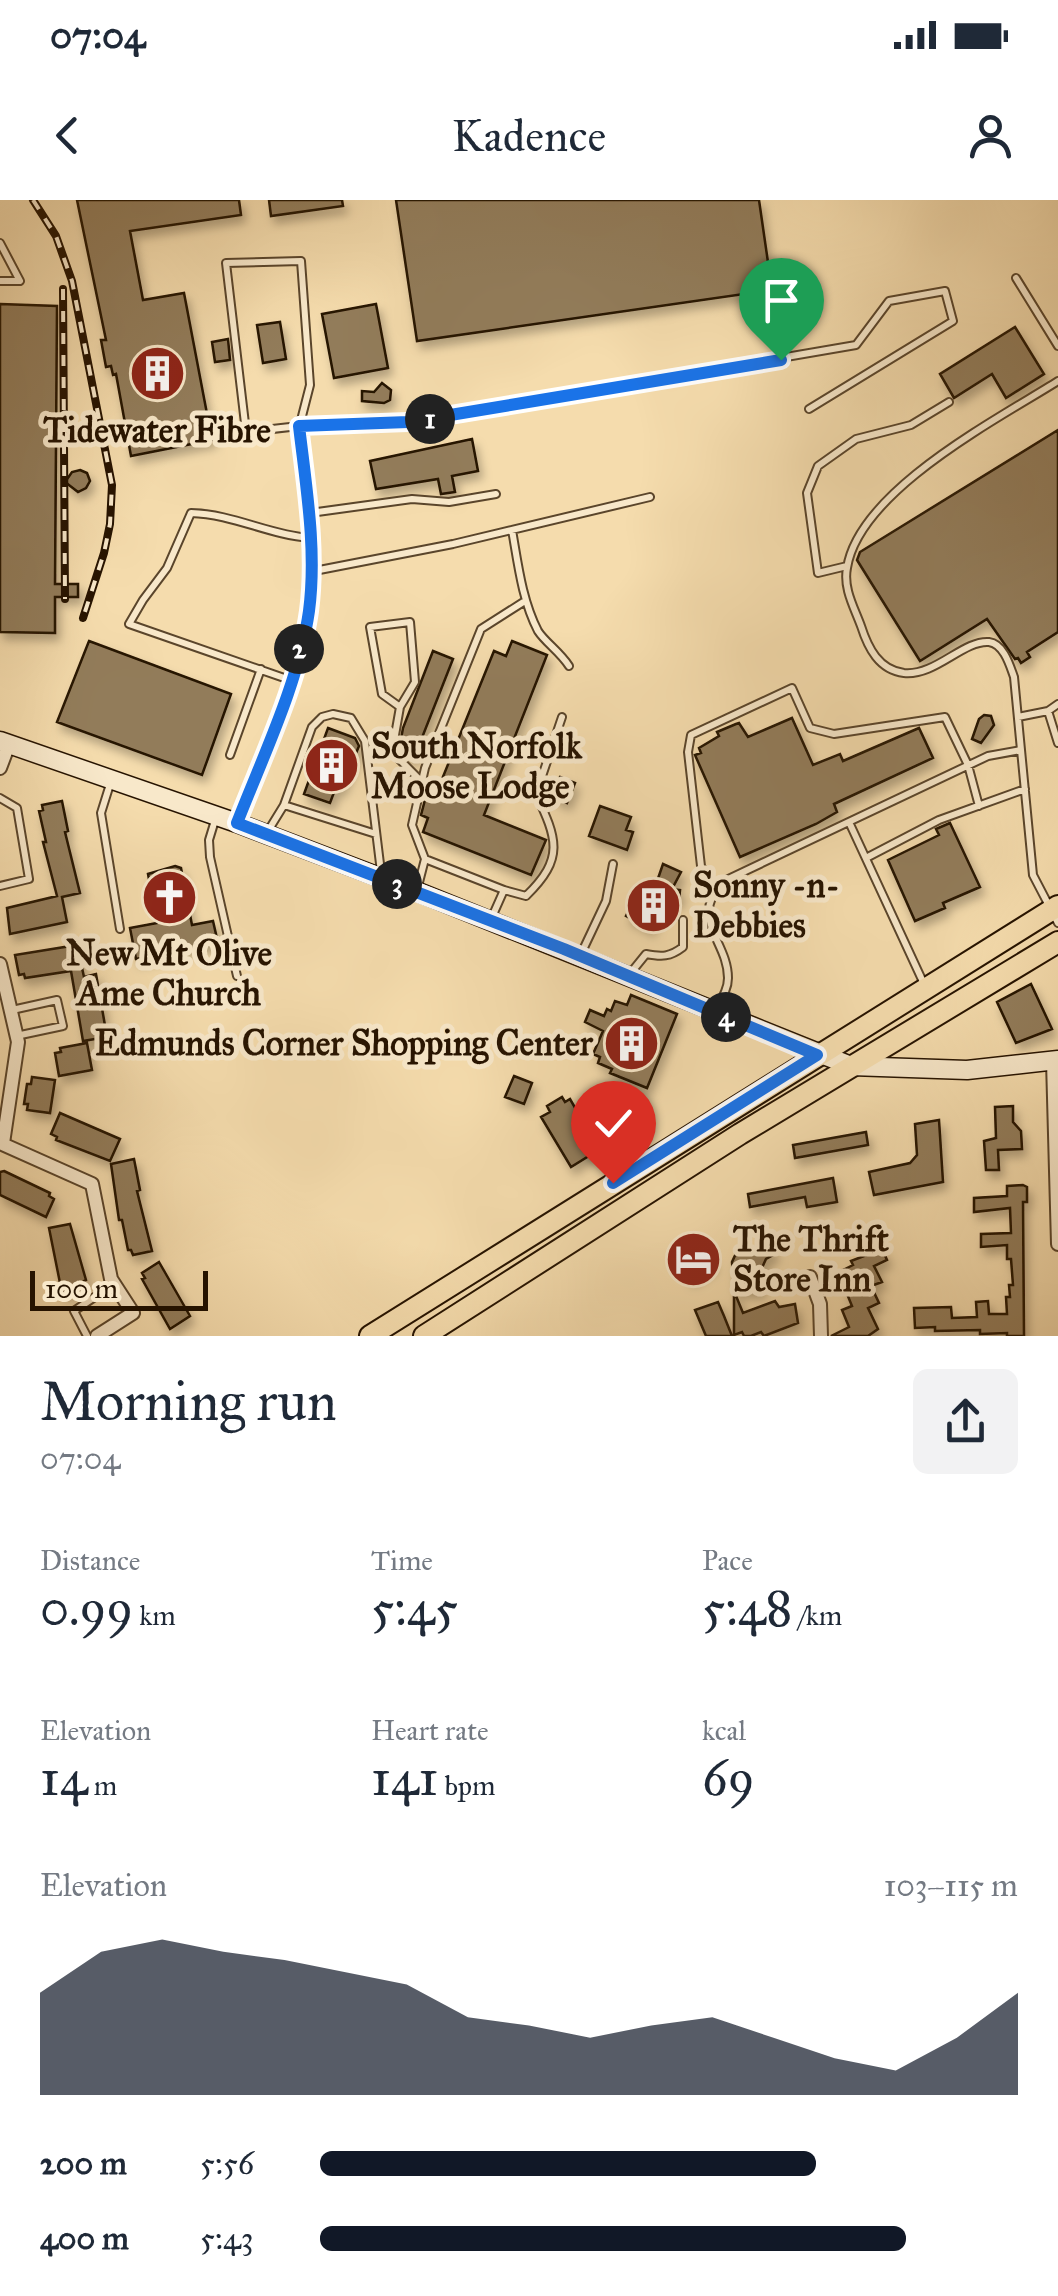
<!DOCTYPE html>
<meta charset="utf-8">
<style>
body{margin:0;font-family:"IM FELL Great Primer",serif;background:#f2f2f3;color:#1f2937;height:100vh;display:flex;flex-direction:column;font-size:38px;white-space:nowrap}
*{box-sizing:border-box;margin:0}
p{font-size:32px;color:#747a83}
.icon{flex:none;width:55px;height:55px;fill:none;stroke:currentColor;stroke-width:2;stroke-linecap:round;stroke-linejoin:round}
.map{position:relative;height:1136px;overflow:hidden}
.panel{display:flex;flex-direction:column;background:#fff;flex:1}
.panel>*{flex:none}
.scale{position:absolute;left:30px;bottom:25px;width:178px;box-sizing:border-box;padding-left:10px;border:5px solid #261300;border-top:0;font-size:28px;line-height:35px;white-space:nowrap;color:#261300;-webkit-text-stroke:8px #f8e8ca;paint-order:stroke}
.pin{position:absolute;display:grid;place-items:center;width:85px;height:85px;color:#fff;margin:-102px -42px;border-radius:50% 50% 50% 0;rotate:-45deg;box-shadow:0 0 10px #0007}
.pin .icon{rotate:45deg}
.km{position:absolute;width:50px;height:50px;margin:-25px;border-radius:50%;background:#222;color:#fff;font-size:28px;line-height:50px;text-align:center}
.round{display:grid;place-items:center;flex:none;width:105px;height:105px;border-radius:15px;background:#f2f2f3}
.headline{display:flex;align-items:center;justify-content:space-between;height:170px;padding:0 40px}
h1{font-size:55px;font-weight:600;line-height:75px}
.metrics{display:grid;grid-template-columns:repeat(3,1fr);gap:15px;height:170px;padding:10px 40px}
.metrics div{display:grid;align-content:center}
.metrics b{font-size:50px;font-weight:600}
.metrics small{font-size:28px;font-weight:400}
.metrics p{font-size:28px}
.chart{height:280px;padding:20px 40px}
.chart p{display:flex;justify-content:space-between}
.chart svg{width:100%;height:180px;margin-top:10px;fill:#111827;opacity:.7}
ul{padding:0 40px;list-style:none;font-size:32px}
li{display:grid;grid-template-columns:160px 120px 1fr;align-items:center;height:75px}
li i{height:25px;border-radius:12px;background:#111827}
.status{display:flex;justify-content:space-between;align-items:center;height:70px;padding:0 50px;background:#fff;direction:ltr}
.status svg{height:28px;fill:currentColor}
header{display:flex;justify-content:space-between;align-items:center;height:130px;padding:0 40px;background:#fff;font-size:45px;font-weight:600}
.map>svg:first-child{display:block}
.building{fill:#927c5a;stroke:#261300;stroke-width:2.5;filter:url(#shadow)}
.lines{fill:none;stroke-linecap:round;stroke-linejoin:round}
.service-casing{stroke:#5a452b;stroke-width:10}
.minor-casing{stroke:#5a452b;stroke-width:16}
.secondary-casing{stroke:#261300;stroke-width:21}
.primary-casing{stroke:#261300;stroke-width:24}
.service{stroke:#f8e8ca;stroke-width:6}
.minor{stroke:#f8e8ca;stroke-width:12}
.secondary{stroke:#f8e8ca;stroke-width:18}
.primary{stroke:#f5dcad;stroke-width:20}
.rail-casing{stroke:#261300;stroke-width:8}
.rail{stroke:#f8e8ca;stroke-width:4;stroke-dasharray:11;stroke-linecap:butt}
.route-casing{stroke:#fff;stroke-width:20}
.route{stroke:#1a73e8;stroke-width:12}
.labels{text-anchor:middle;stroke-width:10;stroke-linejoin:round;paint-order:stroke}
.poi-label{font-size:35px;font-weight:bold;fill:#261300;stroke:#f8e8ca;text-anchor:start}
</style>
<div class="status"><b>07:04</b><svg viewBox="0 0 49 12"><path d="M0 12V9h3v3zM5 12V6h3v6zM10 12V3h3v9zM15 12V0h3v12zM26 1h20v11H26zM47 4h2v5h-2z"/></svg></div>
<header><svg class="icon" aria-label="back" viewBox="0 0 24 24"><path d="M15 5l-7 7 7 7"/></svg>Kadence<svg class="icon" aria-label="person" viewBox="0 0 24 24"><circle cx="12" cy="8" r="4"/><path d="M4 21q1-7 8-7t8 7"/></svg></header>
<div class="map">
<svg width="1058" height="1136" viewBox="0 0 1058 1136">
<defs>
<filter id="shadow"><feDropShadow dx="4" dy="7" stdDeviation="5" flood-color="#0004"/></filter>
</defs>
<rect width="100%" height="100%" fill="#f5dcad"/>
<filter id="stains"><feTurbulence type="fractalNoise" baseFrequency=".002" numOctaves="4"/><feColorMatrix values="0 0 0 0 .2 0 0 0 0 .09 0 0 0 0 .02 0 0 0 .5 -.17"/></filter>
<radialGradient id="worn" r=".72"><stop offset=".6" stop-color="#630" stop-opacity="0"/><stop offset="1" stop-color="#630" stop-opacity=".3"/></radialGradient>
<path class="building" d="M77 0H239L241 15 130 31 143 100 184 93 212 240 131 256 116 174 113 175 111 166 106 167 101 140H106Z
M269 0H342L343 6 271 16Z
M396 0H759L772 90 417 141Z
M0 104 57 106 55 384H78V397H55V433L0 432Z
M376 104 388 168 334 178 322 114Z
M280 122 286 159 263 163 257 125Z
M1015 127 1044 174 1006 198 992 174 954 198 940 174Z
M228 139 230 160 215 162 212 142Z
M382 183 391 190 390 200 384 203 362 201V191L374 192Z
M1058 230V432L1027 452 1030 457 1021 463 1018 458 1015 459 987 419 920 461 857 360 860 352Z
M472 239 478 271 452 276 455 292 441 294 438 279 376 289 370 261Z
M80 270 87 273 90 281 86 288 78 292 65 282 72 272Z
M89 441 231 494 202 575 57 522Z
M512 441 547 455 484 615 546 640 531 675 423 632 428 618 421 615 426 596 434 599 494 451 506 456Z
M433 451 453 459 414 558 399 550 403 528Z
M984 515 991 516 994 525 981 543 972 539 979 519Z
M792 518 813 565 840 554 843 561 919 528 933 558 834 604 837 612 816 624 740 657 695 555 701 553 699 548 719 536 717 532 736 524 739 523 748 537Z
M328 528 355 538 359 546 341 589 336 587 330 603 304 594Z
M560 577 575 583 567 603 552 596Z
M62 601 68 631 65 632 80 693 62 697 67 722 10 734 7 708 57 696 43 642H46L39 611 43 610 42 605Z
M600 606 631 617 626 630 633 632 627 650 589 636Z
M950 623 980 687 943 703 945 708 915 721 888 660 939 635 936 629Z
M663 664 681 672 672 689 680 690 679 701 662 700 650 729 626 716 639 690 652 696Z
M175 666 181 668 192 725 213 721 218 743 136 759 130 728 157 723 148 674Z
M77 745 84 777 96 774 107 837 83 841 71 771 25 778 24 774 19 775 15 755Z
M1031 784 1052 829 1016 843 997 802Z
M631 795 677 814 647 888 610 873 612 869 598 863 600 857 593 854 603 831 585 822 590 810 604 816 607 809 611 811 615 801 627 805Z
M87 843 92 870 59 876 55 853 61 852 60 848Z
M514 876 532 883 524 904 505 897Z
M32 877 55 880 50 913 27 910 28 904H24L27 884H31Z
M562 897 565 902 570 899 592 937 606 928 612 937 598 945 600 949 571 967 541 917 550 912 547 906Z
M1013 906V922L1021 931 1022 949 998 950 999 970H986L984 941 996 938 995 907Z
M60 913 120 939 110 961 56 940 57 937 51 934Z
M939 920 943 982 874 995 869 972 910 963 917 955 915 924Z
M866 932 868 945 795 958 793 945Z
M134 959 140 990 137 991 152 1051 133 1055 131 1050H128L122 1020H119L111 964Z
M4 971 50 993 49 996 54 999 46 1017 0 995V972Z
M833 978 837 1002 807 1007 805 997 750 1007 748 994Z
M1023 985 1027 987V1002H1023L1024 1136H1007V1133L980 1134V1130L935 1131V1127L915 1128 914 1108 951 1107 952 1118 977 1117 976 1102 988 1101 989 1114H1007L1006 1097H1010L1009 1085H1013L1011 1059H1007V1045L981 1047V1034L1011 1033 1010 1008 974 1012V998L1007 996V986Z
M70 1024 86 1080 84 1081 85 1088 62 1093 49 1028Z
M697 1039 713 1064 690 1079 674 1053Z
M769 1044 775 1054 766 1059 761 1070V1091L734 1090 732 1062 739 1047 753 1053Z
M882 1049 887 1060 874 1066 882 1082 871 1086 879 1103 868 1108 878 1129 868 1136H831L849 1127 842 1110 852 1106 845 1089 850 1087 843 1070 853 1065 851 1061Z
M159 1062 190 1116 170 1129 142 1079 145 1078 142 1073Z
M734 1091 743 1113 775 1101 779 1107 795 1104 798 1123 764 1136 761 1132 751 1136H744L742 1132 734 1135Z
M718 1102 724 1116 732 1136H706L695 1110Z"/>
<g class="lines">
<defs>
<path id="service" d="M0 43 20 81H0
M1016 78 1058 146
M1058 181C996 220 859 291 847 368 843 388 854 407 861 426 868 448 879 470 904 473 936 476 963 440 989 442 1004 444 1010 466 1014 477L1033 675 1058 723
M300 224 310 185 301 61 226 63 246 232 299 226 407 222 856 145 889 101 945 91 953 121 809 209
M310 313 412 299 449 302 496 294
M512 330C518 364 522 400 538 431 545 442 560 452 569 466
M847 366 818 373 807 293 818 266 856 239 911 225 949 202
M309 372 453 344 650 297
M290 480 129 424 143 400 167 368 191 313C233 314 269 335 310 338
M400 507 382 494 370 427 410 422 415 482 400 507 392 552 421 581
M1048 511 1058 543
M1018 517 1048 511 1058 504
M230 555 261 469
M111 581 101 613 120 729
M0 598 17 608 29 679 0 686
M284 605 376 634
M216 617 209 640 210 657 237 776
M849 622 924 784
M268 631 284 605 312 527 322 517 333 514 351 518 365 541 381 672
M866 658 939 620 1025 589
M425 659 504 690
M417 690 425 659 412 625 425 568 481 429 525 401
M714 692 701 666 688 552 691 535 792 488 810 528 834 534 945 517 968 565 979 606
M492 717 504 690 526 696C565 658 557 639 536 594L562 517
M581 754 606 701 613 664
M629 775 646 754C662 757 670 757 683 747V720
M717 807C722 798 728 789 728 778 728 741 689 720 722 682L988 556 1021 550
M12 810 57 800 63 826 16 836
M87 1136 74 1111 114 1084"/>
<path id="minor" d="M0 568 9 544
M237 623C262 558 299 480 309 411 317 350 306 286 299 226
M0 764 18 842 3 943
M1053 861 1058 1044
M0 943 92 984 111 1079 133 1113 97 1136
M810 1077 820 1104 821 1136"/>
<path id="secondary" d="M0 541 237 623 416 691 851 866 967 870 1058 860"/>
<path id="primary" d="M370 1136 1058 706
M424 1136 740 934 1058 742"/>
</defs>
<use href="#service" class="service-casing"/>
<use href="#minor" class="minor-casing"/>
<use href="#secondary" class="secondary-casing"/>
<use href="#primary" class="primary-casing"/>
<use href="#service" class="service"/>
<use href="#minor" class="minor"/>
<use href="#secondary" class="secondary"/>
<use href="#primary" class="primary"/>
<defs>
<path id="rail" d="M33 0 56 36 72 81 112 285 110 324 104 353 83 418
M63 89 65 399"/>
</defs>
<use href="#rail" class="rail-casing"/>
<use href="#rail" class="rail"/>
</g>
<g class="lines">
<defs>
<path id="route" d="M613 983 817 855 564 749 237 623C263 556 299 482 309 411 317 350 306 286 299 226L408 222 781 160"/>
</defs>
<use href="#route" class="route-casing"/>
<use href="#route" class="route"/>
</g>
<defs>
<symbol id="building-disc" viewBox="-11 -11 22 22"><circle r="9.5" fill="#8f2418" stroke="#f8e8ca"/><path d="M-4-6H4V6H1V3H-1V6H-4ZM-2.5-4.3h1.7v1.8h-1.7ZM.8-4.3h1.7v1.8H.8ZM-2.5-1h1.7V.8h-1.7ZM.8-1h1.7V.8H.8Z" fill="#fff"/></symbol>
<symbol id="church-disc" viewBox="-11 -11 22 22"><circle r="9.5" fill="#8f2418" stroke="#f8e8ca"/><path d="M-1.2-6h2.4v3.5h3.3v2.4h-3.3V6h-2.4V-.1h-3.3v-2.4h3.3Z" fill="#fff"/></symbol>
<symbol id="hotel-disc" viewBox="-11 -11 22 22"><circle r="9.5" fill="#8f2418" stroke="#f8e8ca"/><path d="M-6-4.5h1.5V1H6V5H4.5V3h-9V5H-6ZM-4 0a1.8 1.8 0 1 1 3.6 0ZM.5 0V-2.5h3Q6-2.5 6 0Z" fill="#fff"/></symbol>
</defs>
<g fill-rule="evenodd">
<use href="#building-disc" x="126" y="142" width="63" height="63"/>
<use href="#building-disc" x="300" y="534" width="63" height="63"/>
<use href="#church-disc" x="138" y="666" width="63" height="63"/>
<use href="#building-disc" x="622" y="674" width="63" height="63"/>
<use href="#building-disc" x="600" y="812" width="63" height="63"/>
<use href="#hotel-disc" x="662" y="1028" width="63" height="63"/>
</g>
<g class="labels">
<g class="poi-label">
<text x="157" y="242" text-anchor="middle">Tidewater Fibre</text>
<text x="371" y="558">South Norfolk<tspan x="371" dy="40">Moose Lodge</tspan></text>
<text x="693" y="697">Sonny -n-<tspan x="693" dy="40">Debbies</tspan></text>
<text x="169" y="765" text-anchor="middle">New Mt Olive<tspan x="169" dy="40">Ame Church</tspan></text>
<text x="593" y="855" text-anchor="end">Edmunds Corner Shopping Center</text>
<text x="733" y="1051">The Thrift<tspan x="733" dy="40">Store Inn</tspan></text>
</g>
</g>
<rect width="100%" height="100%" filter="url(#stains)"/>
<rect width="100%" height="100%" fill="url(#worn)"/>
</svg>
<div class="scale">100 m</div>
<div class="pin" style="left:781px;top:160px;background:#1e9e55"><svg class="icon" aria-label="arrive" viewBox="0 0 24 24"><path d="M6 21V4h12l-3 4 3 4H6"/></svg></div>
<div class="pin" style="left:613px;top:983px;background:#d93025"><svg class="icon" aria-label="check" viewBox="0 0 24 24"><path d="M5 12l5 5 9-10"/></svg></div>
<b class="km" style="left:430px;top:219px">1</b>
<b class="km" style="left:299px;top:449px">2</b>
<b class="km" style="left:397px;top:684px">3</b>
<b class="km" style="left:726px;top:817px">4</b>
</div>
<section class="panel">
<div class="headline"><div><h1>Morning run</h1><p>07:04</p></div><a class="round"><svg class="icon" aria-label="share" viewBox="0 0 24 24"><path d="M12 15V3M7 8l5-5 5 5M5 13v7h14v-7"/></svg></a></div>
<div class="metrics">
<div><p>Distance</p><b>0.99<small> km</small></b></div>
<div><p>Time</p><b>5:45</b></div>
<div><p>Pace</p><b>5:48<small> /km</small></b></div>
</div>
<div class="metrics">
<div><p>Elevation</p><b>14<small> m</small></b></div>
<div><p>Heart rate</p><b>141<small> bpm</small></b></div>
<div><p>kcal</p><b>69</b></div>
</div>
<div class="chart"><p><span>Elevation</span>103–115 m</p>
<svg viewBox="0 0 160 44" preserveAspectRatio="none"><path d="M0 44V19L10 9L20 6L30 9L40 11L50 14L60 17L70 25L80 27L90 30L100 27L110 25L120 30L130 35L140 38L150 30L160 19V44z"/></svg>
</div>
<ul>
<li><b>200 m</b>5:56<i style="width:71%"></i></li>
<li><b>400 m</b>5:43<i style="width:84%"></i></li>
</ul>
</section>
